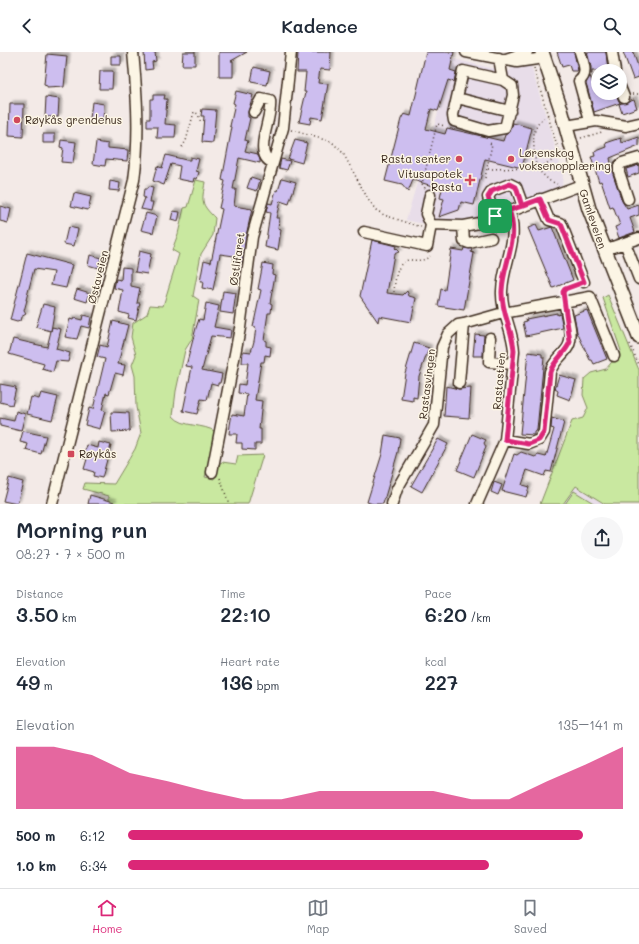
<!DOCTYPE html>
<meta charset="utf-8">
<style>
body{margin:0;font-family:Mali,sans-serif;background:#f6f6f7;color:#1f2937;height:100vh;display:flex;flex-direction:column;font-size:15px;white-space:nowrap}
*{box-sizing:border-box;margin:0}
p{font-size:13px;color:#747a83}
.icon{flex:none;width:22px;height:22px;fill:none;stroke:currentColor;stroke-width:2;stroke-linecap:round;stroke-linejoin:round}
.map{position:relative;height:452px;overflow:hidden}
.side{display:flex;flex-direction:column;background:#fff;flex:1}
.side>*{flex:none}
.controls{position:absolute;left:591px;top:12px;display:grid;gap:8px}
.controls a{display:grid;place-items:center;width:36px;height:36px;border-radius:50%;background:#fff;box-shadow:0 2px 10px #0003;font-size:20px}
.pin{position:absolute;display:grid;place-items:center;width:34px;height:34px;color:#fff;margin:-17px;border-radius:8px;box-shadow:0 2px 6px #0006}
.round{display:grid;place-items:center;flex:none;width:42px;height:42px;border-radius:21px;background:#f6f6f7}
.headline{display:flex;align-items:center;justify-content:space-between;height:68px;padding:0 16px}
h1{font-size:22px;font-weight:600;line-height:30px}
.metrics{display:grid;grid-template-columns:repeat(3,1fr);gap:6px;height:68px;padding:4px 16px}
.metrics div{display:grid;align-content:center}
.metrics b{font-size:20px;font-weight:600}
.metrics small{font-size:11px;font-weight:400}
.metrics p{font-size:11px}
.chart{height:112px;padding:8px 16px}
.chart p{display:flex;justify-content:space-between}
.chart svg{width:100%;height:72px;margin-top:4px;fill:#db2777;opacity:.7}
ul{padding:0 16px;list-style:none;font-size:13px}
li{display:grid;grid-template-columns:64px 48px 1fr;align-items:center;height:30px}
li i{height:10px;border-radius:5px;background:#db2777}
header{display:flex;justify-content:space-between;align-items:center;height:52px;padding:0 16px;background:#fff;font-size:18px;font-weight:600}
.tab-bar{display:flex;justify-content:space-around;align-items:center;height:56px;border-top:1px solid #e0e1e3;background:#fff;font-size:11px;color:#747a83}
.tab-bar a{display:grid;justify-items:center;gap:2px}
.tab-bar .active{color:#db2777}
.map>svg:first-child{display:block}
.built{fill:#e8dde9}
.green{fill:#c9e8a0;stroke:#82895f}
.building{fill:#cdbeef;stroke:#3b2a1e;filter:url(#shadow)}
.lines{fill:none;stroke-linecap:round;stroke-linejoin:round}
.minor-casing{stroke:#3b2a1e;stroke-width:13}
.major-casing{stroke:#3b2a1e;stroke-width:16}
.path{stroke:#3b2a1e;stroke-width:1.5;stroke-dasharray:1 3;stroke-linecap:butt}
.minor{stroke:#fcf5e5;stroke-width:10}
.major{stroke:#fcf5e5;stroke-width:13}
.route-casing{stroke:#fff;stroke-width:8}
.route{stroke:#db2777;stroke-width:5}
.poi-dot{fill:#d1495b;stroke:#fcf5e5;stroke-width:1.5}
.labels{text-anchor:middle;stroke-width:3;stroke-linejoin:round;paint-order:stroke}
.poi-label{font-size:11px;fill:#3b2a1e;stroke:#fcf5e5;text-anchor:start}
.street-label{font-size:11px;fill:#3b2a1e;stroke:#fcf5e5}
</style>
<header><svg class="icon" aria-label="back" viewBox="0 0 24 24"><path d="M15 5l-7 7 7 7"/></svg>Kadence<svg class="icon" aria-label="search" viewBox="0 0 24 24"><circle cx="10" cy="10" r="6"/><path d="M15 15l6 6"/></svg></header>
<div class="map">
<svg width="639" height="452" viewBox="0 0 639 452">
<defs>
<filter id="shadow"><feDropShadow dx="3" dy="-3" stdDeviation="1" flood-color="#0004"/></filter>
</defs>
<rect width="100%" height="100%" fill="#f3eae7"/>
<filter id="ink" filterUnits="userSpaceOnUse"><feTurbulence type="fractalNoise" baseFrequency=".025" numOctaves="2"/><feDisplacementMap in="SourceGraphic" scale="8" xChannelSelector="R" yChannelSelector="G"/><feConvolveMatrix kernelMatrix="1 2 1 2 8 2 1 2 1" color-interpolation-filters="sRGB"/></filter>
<g filter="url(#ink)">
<path class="built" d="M454 7 490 16 510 19 513 15 519 13 531 14 563 122 562 134 471 170 419 171 406 168Z
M575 434 604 452H563Z"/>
<path class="green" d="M196 128 205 130C202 150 200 151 215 166L213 183 201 202 193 244 199 248 192 287 185 298 176 339 173 364C183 376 203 371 216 380L205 425 214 427 217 413 222 410 236 412 238 404 263 403 248 452H109V444L83 437 85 431 114 432 135 397 141 381 136 355 135 324 132 313 136 303 131 285 133 271 147 262 150 253 163 254 179 202 172 198 178 182 184 156 188 155Z
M608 243 639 318V452H605L576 434 563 452H540L572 369 583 366 588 356 583 343 584 327 591 321 606 317 621 299 603 246Z
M574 439 595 452H565Z"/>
<path class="building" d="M144 0H155L156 9 152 10 153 17 145 18Z
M183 0H195V13H182Z
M219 0H247L231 9H233V25H219Z
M298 0H331L330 18 320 17 318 31 328 32 322 67 311 65 310 72 299 70 306 40H304L306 20H297Z
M426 0H454L450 18 456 20 454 30 448 28 438 59 431 57 426 77 445 82 447 76 503 89 505 83 510 80 513 71 532 76 522 116 485 107 474 153 461 150 459 158 439 165 444 147 440 146 442 137 413 128 408 140 402 133 385 129 401 67 404 62 411 64Z
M557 0H574L578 19H571L569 13 562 15Z
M587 0H606L608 19H592V22H591V15Z
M623 0H633L639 17V25L633 27Z
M47 2 67 4 64 35 47 36V34L44 33Z
M111 4H121V13H111Z
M254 15 270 19 267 33 251 30Z
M100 19H113L112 37H99Z
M590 24 596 41H615L620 51 594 60 586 31Z
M236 39 253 43 248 60V65L250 66 245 88 248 89 245 99 258 102 260 108V111L239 106 233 137H236L234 154 252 157 246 184 242 211 234 209V204L220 202 213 238 202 236 203 230H200L204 208 211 210 222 157 219 156 225 129 222 128 232 75 230 74 235 52 233 51Z
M153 43H165L164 47H167L165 72 176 73 175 86H157L158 75H147V67H150V47H153Z
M46 45 59 47 58 65H45Z
M634 47 637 56 622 61 619 52Z
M92 50 104 52 103 69 90 67Z
M10 52H24L23 85 9 84Z
M202 57 216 58 213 91 202 90 204 64H201Z
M43 82H55V91H43Z
M639 85V94L610 106 613 122 622 149 627 157 639 153V163L630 166 635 180 619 186 615 175 620 173 613 155 610 156 601 129 599 130 591 105 595 104 594 100 607 95 606 91 621 86 622 91Z
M61 88 76 90 73 111 61 110 63 96 60 95Z
M295 88 307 91 302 111 288 107Z
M96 90 108 92V96L128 98 127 109 106 107 105 114 93 112Z
M166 103 186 108H190V105L199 107 196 119 199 120 197 127 194 126 193 130 178 127 180 114 171 112 164 133 153 129 157 114 162 116Z
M281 107 290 109 287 118 279 116Z
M639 113V121L628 125 626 117Z
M251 125 260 128 257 139 247 136Z
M282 126 296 130 289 152 280 149 276 166H279L278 177 281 178 278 198 265 195 270 161 266 160 268 151 272 152 276 138 278 139Z
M110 129 120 131 119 139 109 138Z
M148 135 153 136 150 150H153L151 159 141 157 145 146 143 145 144 137H147Z
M74 141 91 145 88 158 71 154Z
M0 154 11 157 8 171 0 169Z
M173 159 180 160 178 170 171 168Z
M146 161 157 164 153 181 141 178Z
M536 173 539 179 552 175 573 228 553 236 528 176Z
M68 175 78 177 74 194 64 192Z
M372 188 396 194 395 196 399 200 394 202 387 241 403 243 407 239 409 244 416 246 411 270 379 264 378 270 360 244Z
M464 196 472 197 471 200 474 201 464 258 438 254 441 237 445 238 451 197 463 199Z
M139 199 151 202 147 222 135 220Z
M27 201 72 213 66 236 51 233 54 220 34 217 26 248H27L24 259 26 262 21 265 20 269 17 270 10 268Z
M90 203 101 206 98 216 88 213Z
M263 211 273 213 272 222 275 223 270 251 272 252 271 261H268L264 288 266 289V294L271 295 270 304 265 303 264 310H261L255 348 262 349 259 377H261V392H255V398L242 397V391H236L237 382H229L230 373 232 362 244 364 247 342 238 341 239 332 245 333 248 311H242L243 299 251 300 254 289 256 276 253 275 261 238 258 237Z
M122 215 131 216V234L140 236 137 251H140L136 268 128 266 129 263 119 260 123 238 114 236 116 227 121 228Z
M77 237 90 241 87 250 74 246Z
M223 239 236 241 233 262 220 260Z
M206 251 219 254 214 275 231 278 230 286 211 284 202 318 222 322 220 331H218V333L211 331 207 348 201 347 197 362 183 359 192 315 186 314 196 276 199 267 203 268Z
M43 252 55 255 51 279 36 275Z
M587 258 607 307 594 312 592 308H590L577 280 574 263Z
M557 261V263L560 262 563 276 526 284 523 270 527 269 526 267Z
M83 263 91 265 89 276 81 274 77 287 65 285 70 267 73 268 74 266 82 268Z
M113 269 128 273 118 312 125 313 123 323 115 321 109 342 106 341 102 358 105 359 100 377 85 373 89 356 93 357 105 307 97 305 100 293 107 295Z
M52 275 61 277 56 297 70 301 68 310 56 309 53 320 42 317 44 312 9 302 13 287 47 295Z
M475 282 484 283 483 304H473Z
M414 291 429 296 419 324 417 346 413 345V349L401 347 405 321Z
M528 300 542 302V305H544L537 378 534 380V383L520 382Z
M559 323 576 328 570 348 557 343 558 339 555 337Z
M0 332 16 335 12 353 0 350Z
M446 334 459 337 471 336 469 366 444 364Z
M41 341 58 345 52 368 27 362 31 345 39 347Z
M16 359 25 362 21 379 0 374V366L14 369Z
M111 360 129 361 130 379 112 380Z
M552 366 564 370 551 420 546 419 544 424 527 418 522 433 529 435 526 445 502 439 514 402 517 403 521 400 535 405 538 403 546 405 554 377 551 376Z
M23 379 46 384 41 402 26 398 28 392 20 390Z
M472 382 486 388 484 391 486 395 474 425 457 418Z
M385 383 400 386 398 400 383 452H373L367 450 382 402Z
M438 387 448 392 422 440 411 434Z
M99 390 111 393 102 426 93 424 94 420 84 417 87 407 83 406 87 393 98 396Z
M9 426 23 430 17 452 3 449Z
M494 430 502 433 498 443 491 440Z
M90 443 114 450 113 452H88Z"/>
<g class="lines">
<defs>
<path id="minor" d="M466 0 517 10 544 6
M580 0C583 10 589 22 579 29L590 69
M612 0 615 19
M499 6 503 28 512 34 513 43 505 76 488 79 454 69 453 63 463 19 503 28
M506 7 527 0
M620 35 624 45
M457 46 510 59
M254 60 261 47 270 49C273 67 251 102 273 111
M566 74 596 69 626 74 639 71
M540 147 549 168 561 171 584 230
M628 147 619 120V114L622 111 639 106
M495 165 488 145 492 139 510 132 516 135 523 154
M431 173 463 174 479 171 581 133
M463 174 464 189 469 191 491 186
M364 180 427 194 431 173 426 162 430 143
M625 191 639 227
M604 198 639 186
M490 286 489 310 513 312
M459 331 464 272
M505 388 529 392 539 388 544 380 550 320C553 310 560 306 566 298 576 286 567 264 564 250
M212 420 240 276 252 185 283 76 291 0
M52 452 134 128C140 85 137 43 133 0
M392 452 397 437 434 373 442 295 448 282 458 273 464 272 503 261 590 245 614 304
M477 452 505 388 514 299C513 278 501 261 502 239 503 210 520 189 509 158"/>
<path id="major" d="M542 0 560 54 589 157 639 285"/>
</defs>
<use href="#minor" class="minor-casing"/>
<use href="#major" class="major-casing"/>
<path class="path" d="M534 16 556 91 561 100
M633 42H639
M548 64C527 74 535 96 536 116L550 129 557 132
M291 78 332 90 343 101 369 149 376 158 384 163 421 175
M581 86 602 80
M182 95 186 89 194 60 198 62 201 71
M488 117 536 116 554 108
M485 126 492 92 489 91
M425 136 422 132 437 72 445 74
M394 240C395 230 396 209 409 208 418 208 423 210 430 204
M563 240 565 237 575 233
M630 292 639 313
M220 426 229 452"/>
<use href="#minor" class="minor"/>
<use href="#major" class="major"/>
</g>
</g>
<g class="lines" filter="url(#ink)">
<defs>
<path id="route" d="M495 164C510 158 525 153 540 147L549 168 561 172 584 230 565 237 563 240 570 290C565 302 554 308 550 320L544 380 539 388 529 392 505 388 514 299C513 278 501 261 502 239 503 210 520 189 509 158L522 154 516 135 510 132 492 139 488 145 495 164"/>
</defs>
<use href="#route" class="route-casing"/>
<use href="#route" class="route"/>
</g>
<g class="poi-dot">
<circle cx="17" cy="68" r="4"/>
<circle cx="459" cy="107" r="4"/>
<circle cx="511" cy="107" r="4"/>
<path d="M468 122h4v4h4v4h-4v4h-4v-4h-4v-4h4z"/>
<rect x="67" y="398" width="8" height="8" rx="2"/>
</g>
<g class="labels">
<g class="poi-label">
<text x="25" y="72">Røykås grendehus</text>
<text x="519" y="105">Lørenskog<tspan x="519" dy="13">voksenopplæring</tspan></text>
<text x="451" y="111" text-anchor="end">Rasta senter</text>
<text x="462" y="126" text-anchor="end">Vitusapotek<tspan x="462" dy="13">Rasta</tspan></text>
<text x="79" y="406">Røykås</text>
</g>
<g class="street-label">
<text transform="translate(593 167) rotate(71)" y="4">Gamleveien</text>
<text transform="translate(237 207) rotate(-82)" y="4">Østlifaret</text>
<text transform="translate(98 225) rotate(-76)" y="4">Østaveien</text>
<text transform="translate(499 329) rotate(-85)" y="4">Rastastien</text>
<text transform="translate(427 332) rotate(-83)" y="4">Rastasvingen</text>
</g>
</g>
</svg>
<div class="controls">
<a><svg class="icon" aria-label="layers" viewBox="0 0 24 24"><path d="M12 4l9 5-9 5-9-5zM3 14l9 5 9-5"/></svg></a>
</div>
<div class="pin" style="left:495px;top:164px;background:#1e9e55"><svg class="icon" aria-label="arrive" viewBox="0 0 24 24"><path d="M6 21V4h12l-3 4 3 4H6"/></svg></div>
</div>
<section class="side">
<div class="headline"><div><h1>Morning run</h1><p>08:27 · 7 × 500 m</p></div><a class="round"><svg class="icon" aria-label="share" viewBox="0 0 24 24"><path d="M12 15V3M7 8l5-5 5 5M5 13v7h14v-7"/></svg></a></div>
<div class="metrics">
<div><p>Distance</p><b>3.50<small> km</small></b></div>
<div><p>Time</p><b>22:10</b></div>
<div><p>Pace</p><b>6:20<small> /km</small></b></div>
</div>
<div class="metrics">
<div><p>Elevation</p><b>49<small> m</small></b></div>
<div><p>Heart rate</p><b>136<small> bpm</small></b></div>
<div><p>kcal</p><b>227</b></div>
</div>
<div class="chart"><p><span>Elevation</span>135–141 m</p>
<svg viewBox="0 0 160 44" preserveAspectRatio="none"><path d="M0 44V6L10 6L20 11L30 22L40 27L50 33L60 38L70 38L80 33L90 33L100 33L110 33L120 38L130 38L140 27L150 17L160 6V44z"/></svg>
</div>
<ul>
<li><b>500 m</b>6:12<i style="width:92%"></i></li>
<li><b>1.0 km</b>6:34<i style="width:73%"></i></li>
</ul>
</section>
<nav class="tab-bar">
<a class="active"><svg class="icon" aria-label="home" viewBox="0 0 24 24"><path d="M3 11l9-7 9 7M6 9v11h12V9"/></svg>Home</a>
<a><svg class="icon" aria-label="map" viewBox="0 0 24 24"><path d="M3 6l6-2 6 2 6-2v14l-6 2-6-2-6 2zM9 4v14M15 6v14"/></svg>Map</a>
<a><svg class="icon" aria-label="saved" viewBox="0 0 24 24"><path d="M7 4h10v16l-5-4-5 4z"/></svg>Saved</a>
</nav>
